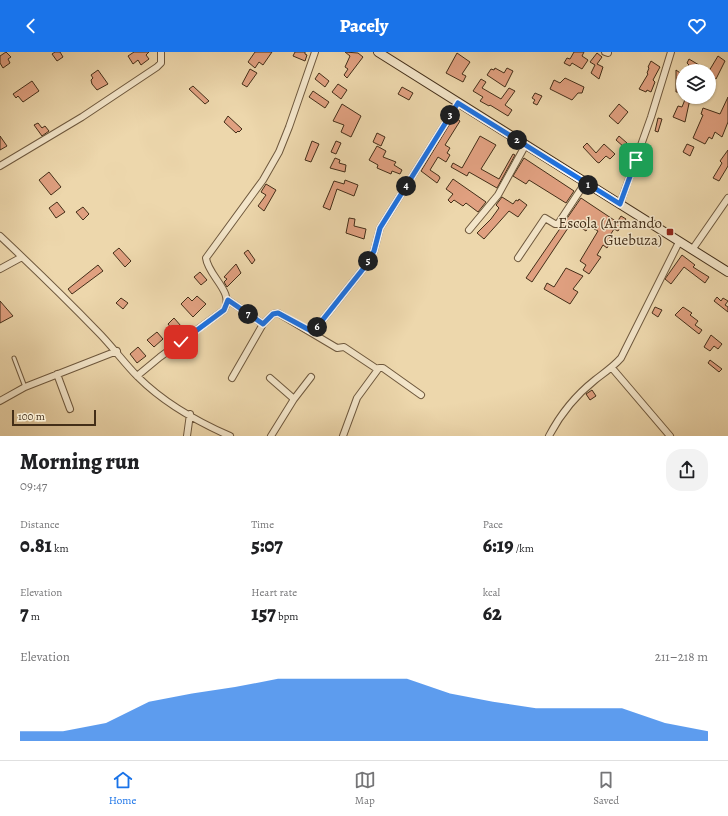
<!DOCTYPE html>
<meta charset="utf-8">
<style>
body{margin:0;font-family:Alegreya,serif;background:#f2f2f2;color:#202124;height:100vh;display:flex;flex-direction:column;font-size:15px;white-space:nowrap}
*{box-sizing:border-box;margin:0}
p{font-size:13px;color:#757577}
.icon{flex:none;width:22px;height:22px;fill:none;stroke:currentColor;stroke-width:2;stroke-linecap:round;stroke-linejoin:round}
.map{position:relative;height:384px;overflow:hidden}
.sheet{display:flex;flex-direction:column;background:#fff;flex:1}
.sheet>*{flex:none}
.buttons{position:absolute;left:676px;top:12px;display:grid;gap:8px}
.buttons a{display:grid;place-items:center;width:40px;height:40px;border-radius:50%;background:#fff;box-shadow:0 1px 3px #0004;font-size:20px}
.scale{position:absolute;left:12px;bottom:10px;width:84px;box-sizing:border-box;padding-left:4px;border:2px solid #432e18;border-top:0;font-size:11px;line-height:14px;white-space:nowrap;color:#432e18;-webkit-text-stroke:3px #f3e5c9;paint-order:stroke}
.pin{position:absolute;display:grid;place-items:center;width:34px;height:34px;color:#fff;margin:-17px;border-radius:8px;box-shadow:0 2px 6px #0006}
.km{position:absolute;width:20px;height:20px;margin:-10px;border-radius:50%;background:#222;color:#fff;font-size:11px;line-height:20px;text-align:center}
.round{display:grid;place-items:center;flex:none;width:42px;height:42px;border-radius:16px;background:#f2f2f2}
.overview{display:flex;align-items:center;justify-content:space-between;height:68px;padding:0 20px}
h1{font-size:22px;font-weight:800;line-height:30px}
.stats{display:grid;grid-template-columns:repeat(3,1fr);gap:6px;height:68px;padding:4px 20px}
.stats div{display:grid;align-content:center}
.stats b{font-size:20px;font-weight:800}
.stats small{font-size:11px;font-weight:400}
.stats p{font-size:11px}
.chart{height:112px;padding:8px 20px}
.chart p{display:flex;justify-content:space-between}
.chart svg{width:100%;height:72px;margin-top:4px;fill:#1a73e8;opacity:.7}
header{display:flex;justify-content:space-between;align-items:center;height:52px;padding:0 20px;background:#1a73e8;color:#fff;font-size:18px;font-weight:800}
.tab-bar{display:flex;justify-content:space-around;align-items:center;height:56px;border-top:1px solid #e0e0e0;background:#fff;font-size:11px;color:#757577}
.tab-bar a{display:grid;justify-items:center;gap:2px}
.tab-bar .current{color:#1a73e8}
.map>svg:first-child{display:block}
.building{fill:#e0a080;stroke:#432e18}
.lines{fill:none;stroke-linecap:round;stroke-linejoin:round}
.lane-casing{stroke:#6e583d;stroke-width:5}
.street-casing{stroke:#6e583d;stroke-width:8}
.secondary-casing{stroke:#432e18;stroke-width:10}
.lane{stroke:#f3e5c9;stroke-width:3}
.street{stroke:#f3e5c9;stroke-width:6}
.secondary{stroke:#f3e5c9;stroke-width:8}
.route-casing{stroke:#fff;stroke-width:8}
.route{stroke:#1a73e8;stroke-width:5}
.poi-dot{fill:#8f2418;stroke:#f3e5c9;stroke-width:1.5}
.labels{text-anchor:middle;stroke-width:3;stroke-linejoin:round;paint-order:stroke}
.poi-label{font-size:15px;fill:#432e18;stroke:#f3e5c9;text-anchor:end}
</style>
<header><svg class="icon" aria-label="back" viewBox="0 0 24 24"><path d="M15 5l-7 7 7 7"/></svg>Pacely<svg class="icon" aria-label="heart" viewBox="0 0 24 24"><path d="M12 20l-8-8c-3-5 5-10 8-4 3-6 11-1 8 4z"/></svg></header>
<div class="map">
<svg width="728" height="384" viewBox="0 0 728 384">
<rect width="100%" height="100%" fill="#edd7ac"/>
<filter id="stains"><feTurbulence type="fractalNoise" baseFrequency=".005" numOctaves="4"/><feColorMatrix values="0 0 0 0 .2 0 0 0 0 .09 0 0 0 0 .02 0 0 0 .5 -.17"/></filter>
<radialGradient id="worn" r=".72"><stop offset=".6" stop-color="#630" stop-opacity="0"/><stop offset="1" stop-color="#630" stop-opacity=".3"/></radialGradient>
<path class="building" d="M6 0 11 5 8 7 10 11 3 16 0 11V4Z
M55 0H60L63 5 57 9 52 2Z
M134 0H149L146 3 149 7 141 13 138 8 133 12 128 4Z
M255 0H272L263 13 259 10 255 16 248 10Z
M295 0H305V2L307 3 305 9 293 4Z
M345 0 358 1 363 5 347 26 344 23 348 17 345 15 350 4Z
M574 0H584L582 4 588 8 582 17 572 11 570 14 564 11 567 6 570 7Z
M457 1 470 10 462 22 466 24 463 30 446 21Z
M597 1 602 5 597 12 603 15 599 27 591 21 595 13 590 10Z
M718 4 725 9 716 27 709 23V19Z
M689 7 699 13 695 19H685L689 13 687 11Z
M651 9 660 15 653 28 655 30 651 40 647 38 646 40 639 37 648 22 647 21 649 16 648 15Z
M495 16 504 21 507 16 513 19 505 35 487 23 491 17 494 18Z
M250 17 257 21 247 35 242 32Z
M98 18 108 32 97 38 92 32 91 28 93 26 91 23Z
M676 18 683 23V40H676Z
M319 21 329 29 325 35 315 27Z
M565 26 584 35 582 41H578L572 48 550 37 554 28 560 31Z
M481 27 486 30 482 36 501 47 509 36 515 39 505 53 512 58 508 64 490 53 489 54 480 49 483 45 473 39Z
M32 29 39 39 23 50 18 44 16 46 13 42Z
M338 32 347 38 341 47 332 40Z
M193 34 209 49 205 52 189 37Z
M402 35 413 41 409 48 398 42Z
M313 39 329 50 325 56 309 45Z
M535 41 542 44 537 53 533 51 535 48 532 46Z
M686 45 690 47 685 70 673 65 678 54 682 55Z
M728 45V70L722 85 715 80 712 87 709 85 705 92 693 86 703 63 701 62 703 56 720 62Z
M342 52 361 64 351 85 341 80 344 73 333 69Z
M619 52 628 60 618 72 609 64Z
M228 64 242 77 239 80 238 79 236 81 224 70Z
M454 65 460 69 445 93 450 96 447 101 450 103 446 110 438 105 430 118 439 124 440 126 437 131 421 119Z
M658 66 662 67 658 80 655 79Z
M38 71 42 76 45 74 49 79 42 84 34 73Z
M377 81 385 85 381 94 373 90Z
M0 84 7 94 0 98Z
M480 84 496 93 481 117 499 127 513 102 515 103 497 136 469 120 467 124 451 115 453 111 462 116Z
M619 84 627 91 624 95 616 88Z
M312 89 319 92 311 110 305 108Z
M336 89 341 91 336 102 331 100Z
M587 91 596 101 604 92 615 102 610 107 606 104 599 111 597 110 583 95Z
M687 92 694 95 690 104 683 100Z
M377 94 386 99 383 105 396 110 394 113 402 118 400 122 392 119 391 122 377 116 378 113 369 108Z
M728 98V114L719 129 713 126 722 111 720 109Z
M335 106 340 108 339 111 346 113 345 120 330 116Z
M524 106 574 139 566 151 529 128 526 132 513 124Z
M49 120 61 135 51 143 39 128Z
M453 127 486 150 478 160 466 151 463 154 454 148 451 151 448 148 453 142 446 137Z
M345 128 358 133 354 144 337 137 330 158 323 155 334 129 344 132Z
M266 132 276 138 264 159 258 154 266 143 261 140Z
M502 145 513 152 516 148 518 149 519 147 527 153 518 165 509 159 484 187 477 181 491 167 499 156 496 153Z
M581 146 617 170 621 164 626 167 618 179 614 177 609 185 612 188 607 196 603 193 597 203 601 205 589 222 583 218 586 213 580 209 598 179 589 174 586 179 572 170 532 230 526 226Z
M57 150 65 160 56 166 49 156Z
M83 155 89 162 83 168 76 160Z
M349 166 355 167 354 174 366 177 364 187 346 181Z
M119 196 131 209 125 215 113 201Z
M248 198 255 208 252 212 244 201Z
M682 203 695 213 693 215 709 225 705 231 684 215 671 232 665 227Z
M236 212 241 221 227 235 224 230 227 227 224 225Z
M98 213 103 219 72 242 68 237Z
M566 216 583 224 573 237 578 240 570 252 544 237 547 231 554 235Z
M200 220 207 228 201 233 194 225Z
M197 244 206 252 193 265 181 252 188 245 192 249Z
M717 245 721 249 723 246 728 249 725 253 728 255V260L714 249Z
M121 246 128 251 123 257 116 251Z
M0 249 13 264 0 271Z
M655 255 662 258 658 265 652 261Z
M683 255 692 261 690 263 698 269 695 273 702 278 699 282 675 263Z
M174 266 181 274 174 280 168 272Z
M157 280 163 287 154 295 147 288Z
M711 283 722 292 718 297 714 294 710 299 704 295Z
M138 295 146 304 137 311 130 302Z
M710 308 722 317 719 320 708 311Z
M592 338 596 344 590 348 586 342Z"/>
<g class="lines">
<defs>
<path id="lane" d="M14 306 25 335"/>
<path id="street" d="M605 0 608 1V0
M0 114 82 65 157 15 161 11V0
M620 152 651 65 671 0
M469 178 498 143 525 94
M0 184C33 215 66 247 98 280 112 294 124 311 138 325 163 350 198 370 230 384
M692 198 728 146
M518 206 545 166 555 172H558L585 131
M0 217 22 205
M228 248 263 272 232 326
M263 272 273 262 278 261 337 296 344 295 377 317
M313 280 367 212 374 199 380 176 458 51
M612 316 670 384
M57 322 70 357
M137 324 160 305 224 258C235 240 208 224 206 206L263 128 279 100 289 75 315 0
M270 326 294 347 271 384
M294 347 311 325
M0 349 25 335 117 299
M187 384 190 362
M343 384 357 346 379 316H383L421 343
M549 384C560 363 576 343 595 328 604 321 613 315 621 306L679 190"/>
<path id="secondary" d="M378 0 728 220"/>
</defs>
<use href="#lane" class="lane-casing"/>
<use href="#street" class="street-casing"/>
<use href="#secondary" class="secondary-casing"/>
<use href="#lane" class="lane"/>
<use href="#street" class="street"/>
<use href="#secondary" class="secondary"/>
</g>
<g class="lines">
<defs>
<path id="route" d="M181 290 224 258 228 248 263 272 273 262 278 261 313 280 367 212 374 199 380 176 458 51 620 152 636 108"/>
</defs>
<use href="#route" class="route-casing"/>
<use href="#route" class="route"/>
</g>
<rect class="poi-dot" x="666" y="176" width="8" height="8" rx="2"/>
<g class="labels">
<g class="poi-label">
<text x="662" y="176">Escola (Armando<tspan x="662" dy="17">Guebuza)</tspan></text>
</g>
</g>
<rect width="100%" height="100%" filter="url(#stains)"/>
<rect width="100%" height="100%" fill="url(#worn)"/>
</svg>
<div class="buttons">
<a><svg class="icon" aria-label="layers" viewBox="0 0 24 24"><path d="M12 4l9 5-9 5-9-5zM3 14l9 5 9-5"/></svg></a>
</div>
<div class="scale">100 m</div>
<div class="pin" style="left:636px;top:108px;background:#1e9e55"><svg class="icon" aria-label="arrive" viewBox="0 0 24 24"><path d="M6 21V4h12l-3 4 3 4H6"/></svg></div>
<div class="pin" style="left:181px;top:290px;background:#d93025"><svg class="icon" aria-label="check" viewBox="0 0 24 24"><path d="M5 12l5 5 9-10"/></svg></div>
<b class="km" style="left:588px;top:133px">1</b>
<b class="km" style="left:517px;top:88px">2</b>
<b class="km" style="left:450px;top:63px">3</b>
<b class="km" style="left:406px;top:134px">4</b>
<b class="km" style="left:368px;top:209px">5</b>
<b class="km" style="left:317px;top:275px">6</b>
<b class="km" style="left:248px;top:262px">7</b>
</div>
<section class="sheet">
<div class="overview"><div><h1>Morning run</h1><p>09:47</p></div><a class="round"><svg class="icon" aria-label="share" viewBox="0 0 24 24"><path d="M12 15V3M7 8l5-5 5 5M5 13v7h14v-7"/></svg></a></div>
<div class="stats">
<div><p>Distance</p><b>0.81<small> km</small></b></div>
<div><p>Time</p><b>5:07</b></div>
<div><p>Pace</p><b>6:19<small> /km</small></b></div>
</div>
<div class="stats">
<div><p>Elevation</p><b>7<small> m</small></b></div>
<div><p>Heart rate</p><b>157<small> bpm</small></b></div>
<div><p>kcal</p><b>62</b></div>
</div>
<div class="chart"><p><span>Elevation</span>211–218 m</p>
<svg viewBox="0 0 160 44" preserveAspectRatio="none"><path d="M0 44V38L10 38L20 33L30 20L40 15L50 11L60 6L70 6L80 6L90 6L100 15L110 20L120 24L130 24L140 24L150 33L160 38V44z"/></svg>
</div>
</section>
<nav class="tab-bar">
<a class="current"><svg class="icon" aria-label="home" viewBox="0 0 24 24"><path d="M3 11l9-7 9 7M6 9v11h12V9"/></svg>Home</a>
<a><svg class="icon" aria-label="map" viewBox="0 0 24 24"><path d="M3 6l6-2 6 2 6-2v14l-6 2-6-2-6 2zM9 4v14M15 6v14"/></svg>Map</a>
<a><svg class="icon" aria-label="saved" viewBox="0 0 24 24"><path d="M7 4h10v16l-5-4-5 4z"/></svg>Saved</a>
</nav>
